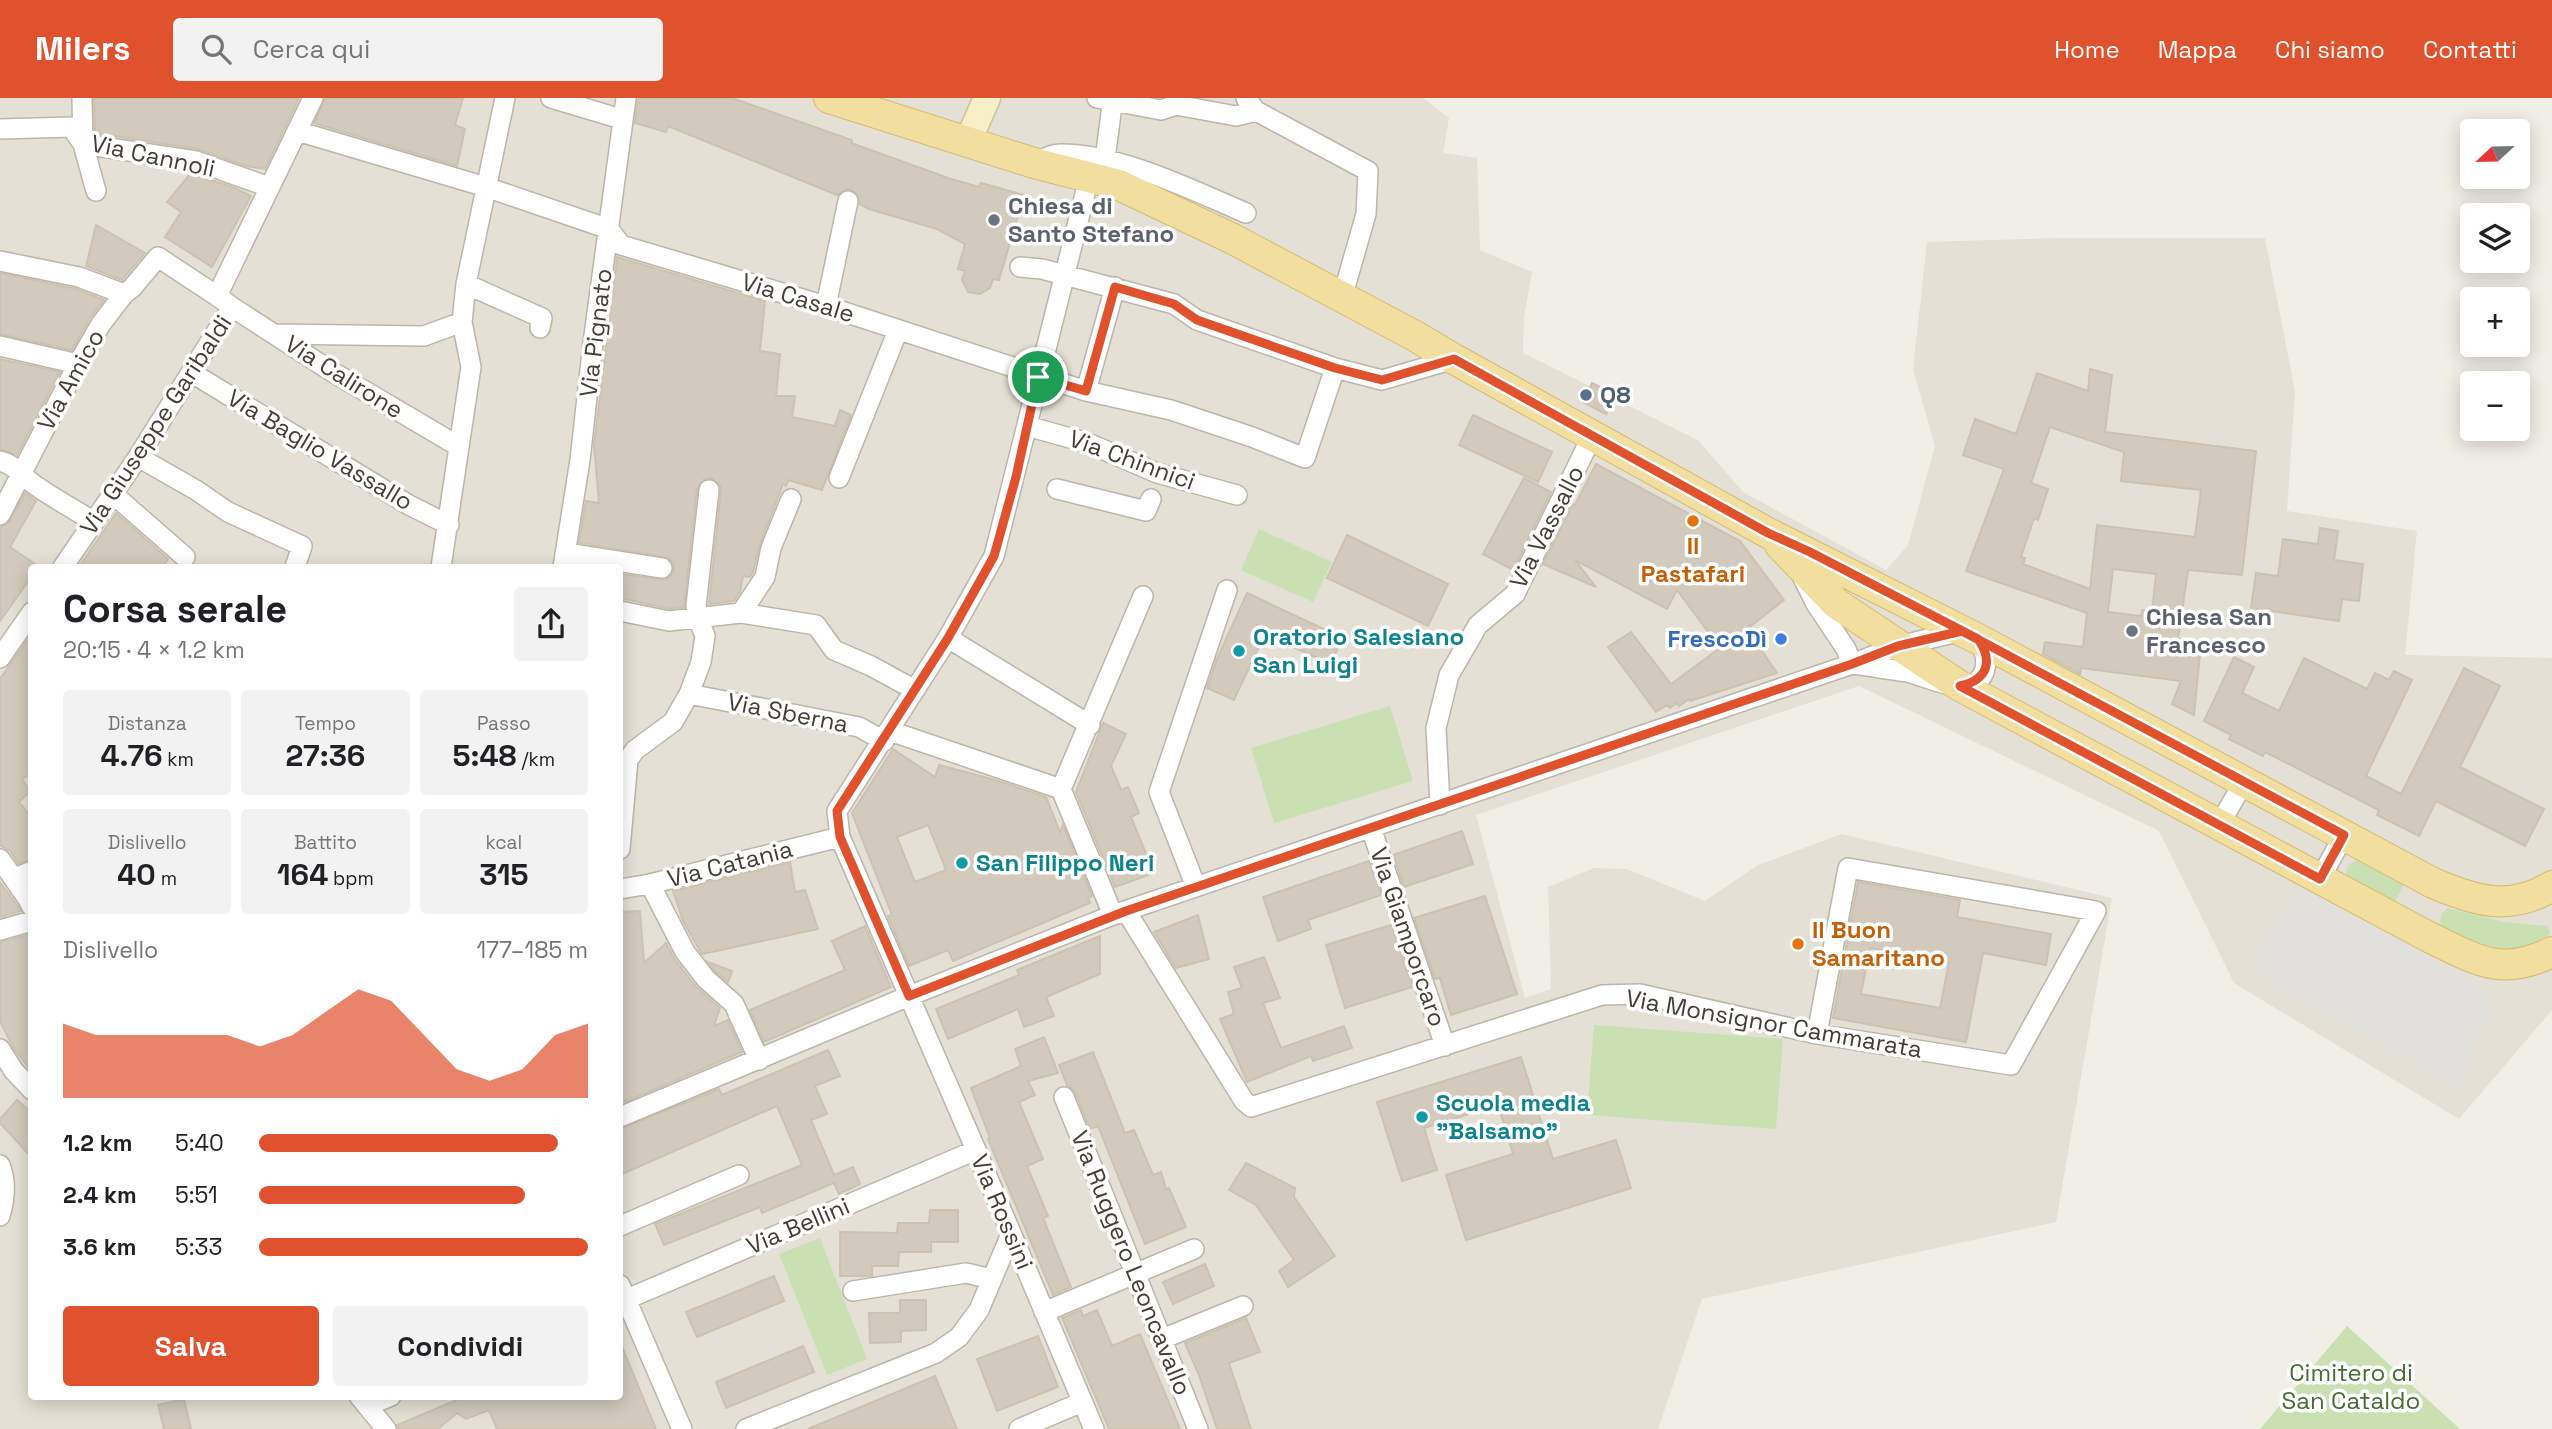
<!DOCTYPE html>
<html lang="it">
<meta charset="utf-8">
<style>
body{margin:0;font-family:"Space Grotesk",sans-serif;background:#f2f2f2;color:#202124;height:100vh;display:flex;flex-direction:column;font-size:26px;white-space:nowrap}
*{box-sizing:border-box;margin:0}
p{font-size:23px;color:#757577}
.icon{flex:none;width:38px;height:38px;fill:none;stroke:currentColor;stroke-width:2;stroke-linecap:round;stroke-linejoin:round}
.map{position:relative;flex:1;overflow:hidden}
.side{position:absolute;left:28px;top:466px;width:595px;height:836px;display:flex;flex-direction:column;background:#fff;border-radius:7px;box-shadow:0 4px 18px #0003}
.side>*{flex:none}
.needle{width:46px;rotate:248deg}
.fabs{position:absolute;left:2460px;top:21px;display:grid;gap:14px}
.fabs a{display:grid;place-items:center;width:70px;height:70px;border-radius:7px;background:#fff;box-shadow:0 4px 18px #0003;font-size:35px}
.pin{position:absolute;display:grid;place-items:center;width:60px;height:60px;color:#fff;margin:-30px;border:4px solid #fff;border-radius:50%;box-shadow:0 2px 7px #0007}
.round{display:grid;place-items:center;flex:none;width:74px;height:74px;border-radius:7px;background:#f2f2f2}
.summary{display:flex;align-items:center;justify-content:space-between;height:119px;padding:0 35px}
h1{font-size:38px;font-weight:800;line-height:52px}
.stats{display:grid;grid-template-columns:repeat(3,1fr);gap:10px;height:119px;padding:7px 35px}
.stats div{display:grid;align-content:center;border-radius:7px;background:#f2f2f2;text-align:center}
.stats b{font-size:30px;font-weight:800}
.stats small{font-size:19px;font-weight:400}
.stats p{font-size:19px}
.chart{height:196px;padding:14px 35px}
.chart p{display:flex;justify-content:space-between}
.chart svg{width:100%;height:126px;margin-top:7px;fill:#e0512d;opacity:.7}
.action{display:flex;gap:14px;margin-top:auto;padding:14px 35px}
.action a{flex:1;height:80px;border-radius:7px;background:#e0512d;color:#fff;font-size:28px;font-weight:800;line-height:80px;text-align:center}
.action a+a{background:#f2f2f2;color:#202124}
ul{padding:0 35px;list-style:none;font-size:23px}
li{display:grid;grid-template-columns:112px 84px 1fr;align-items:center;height:52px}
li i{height:18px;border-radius:9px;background:#e0512d}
header{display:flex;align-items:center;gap:42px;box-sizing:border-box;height:98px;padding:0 35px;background:#e0512d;color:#fff}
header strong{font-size:33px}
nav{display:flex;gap:38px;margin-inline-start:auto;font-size:24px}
.search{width:490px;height:63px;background:#f2f2f2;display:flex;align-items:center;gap:18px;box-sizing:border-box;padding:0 24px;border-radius:7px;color:#757577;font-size:26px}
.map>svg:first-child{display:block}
.residential{fill:#e4e0d5;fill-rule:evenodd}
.green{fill:#cae0b3}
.parking{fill:#e2e0dd}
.building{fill:#d1cabd;stroke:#cbc2b1;stroke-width:2;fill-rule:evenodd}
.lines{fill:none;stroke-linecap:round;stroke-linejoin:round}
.street-casing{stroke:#bbb6aa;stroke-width:22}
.secondary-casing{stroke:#cbc19a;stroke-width:29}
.primary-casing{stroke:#d5bb70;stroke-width:32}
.street{stroke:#fff;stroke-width:19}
.secondary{stroke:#f8efc9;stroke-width:26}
.primary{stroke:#f2de9e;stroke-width:30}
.route-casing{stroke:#fff;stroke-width:14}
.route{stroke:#e0512d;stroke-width:9}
.worship-dot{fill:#6b7280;stroke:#fff;stroke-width:2.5}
.service-dot{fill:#5c6f8a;stroke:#fff;stroke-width:2.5}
.food-dot{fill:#e8710a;stroke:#fff;stroke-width:2.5}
.shop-dot{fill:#3f7fe0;stroke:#fff;stroke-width:2.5}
.culture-dot{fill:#0f9aa8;stroke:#fff;stroke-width:2.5}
.labels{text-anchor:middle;stroke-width:7;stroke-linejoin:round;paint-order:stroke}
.street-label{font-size:24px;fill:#433e36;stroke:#fff}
.worship-label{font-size:24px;font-weight:bold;fill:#5b616d;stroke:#fff;text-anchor:start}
.service-label{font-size:24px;font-weight:bold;fill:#4e5e75;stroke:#fff;text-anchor:start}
.food-label{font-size:24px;font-weight:bold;fill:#c56008;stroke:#fff}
.culture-label{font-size:24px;font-weight:bold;fill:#0d838f;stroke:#fff;text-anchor:start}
.shop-label{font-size:24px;font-weight:bold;fill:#366cbe;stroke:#fff;text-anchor:end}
.park-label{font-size:24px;fill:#456d31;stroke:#fff}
</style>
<header>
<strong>Milers</strong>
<div class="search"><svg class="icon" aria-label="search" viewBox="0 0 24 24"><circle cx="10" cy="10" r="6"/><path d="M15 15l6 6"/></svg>Cerca qui</div>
<nav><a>Home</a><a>Mappa</a><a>Chi siamo</a><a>Contatti</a></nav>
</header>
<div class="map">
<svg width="2552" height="1331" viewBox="0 0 2552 1331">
<rect width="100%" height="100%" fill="#f1eee6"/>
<path class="residential" d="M0 0H1423L1449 20 1443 55 1477 60 1480 152 1532 174 1524 219 1523 255 1699 343 1743 394 1886 472 1908 447 1935 348 1913 271 1927 144 2061 140H2265L2295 293 2287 413 2417 433 2405 557 2552 560V912L2459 1021 2234 885 2159 733 1859 588 1476 717 1525 900 1551 891 1548 789 1594 770 1627 771 1705 803 1758 767 1842 736 2112 800 2056 1124 1702 1201 1658 1331H0ZM32 469H620V1298H32Z"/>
<path class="green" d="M1259 431 1332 464 1313 504 1241 472Z
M1390 608 1413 683 1274 725 1251 650Z
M2361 758 2404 787 2394 805 2351 785 2346 776 2348 768Z
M2447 810 2504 824 2547 828 2550 835 2544 843 2513 854 2491 852 2445 832 2440 825 2441 817Z
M1594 927 1783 941 1776 1031 1587 1017Z
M820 1140 867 1261 827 1277 779 1156Z
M2347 1228 2460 1331H2260Z"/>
<path class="parking" d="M2299 790 2477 886 2484 893 2491 910 2490 919 2477 935 2462 990 2270 885 2259 872 2252 861Z"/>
<path class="building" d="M94 0H299L265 71 246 68 198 51 95 35Z
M325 0H463L455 27 465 31 457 68 314 25Z
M638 0H732L852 42 851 45 951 81 979 89 981 85 1024 97 999 182 993 181 990 190 980 196 968 194 962 182 965 173 958 171 965 146 937 131 869 111 860 106 859 99 851 91 844 92 837 97 668 28 666 34 635 25Z
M191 75 235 90 251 98 212 169 165 139 181 114 167 104Z
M96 127 145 155 122 182 86 168Z
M617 159 765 203 760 253 780 256 776 298H795L792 319 835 328 840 312 851 317 822 392 788 382 786 388 783 386 760 446 753 474 750 479 743 478 740 494 734 503 709 506 721 393 720 387 711 380 704 381 697 391 684 509 670 511 620 500V476L666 482 674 473V466L669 460 579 445 586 403 599 405 594 347Z
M0 175 76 191 104 202 90 220 72 252 0 236Z
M0 261 60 274 17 357 0 351Z
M2090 271 2112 277 2105 334 2256 353 2242 477 2188 472 2178 541 2201 545 2194 617 2172 606 2181 583 2081 570 2080 576 2043 556 2045 544 2083 549 2087 515 1966 473 2004 371 1963 357 1975 321 2016 336 2037 275 2088 293ZM2050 329 2124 354 2121 383 2201 392 2195 439 2097 427 2090 491 2023 466 2025 460 2021 459 2034 420 2038 422 2048 391 2031 385ZM2113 471 2156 476 2152 513 2142 512 2141 518 2108 514Z
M1592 285 1615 296 1606 316 1583 304Z
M1473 317 1552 354 1538 384 1459 347Z
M1596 366 1740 443 1784 502 1747 531 1777 575 1690 603 1689 601 1679 608 1677 605 1670 610 1667 607 1656 614 1608 549 1631 534 1671 586 1720 550 1677 492 1667 511 1575 462 1596 489 1543 466 1573 406 1575 407Z
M1524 380 1551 394 1513 472 1483 456Z
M25 395 36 403 10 449 38 468 32 469V478L0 523V429L10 423Z
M116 415 168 461 163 469H79Z
M2320 430 2338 433 2334 462 2363 466 2359 503 2342 501 2339 523 2251 510 2256 475 2278 478 2283 441 2318 446Z
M1347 437 1448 486 1428 528 1327 480Z
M1247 495 1343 540 1330 566 1265 536 1234 602 1207 590 1216 563Z
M32 536V675L22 681 30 693 19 704 32 720V761L18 765 10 753 0 747V581Z
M2234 559 2254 569 2242 595 2279 613 2304 560 2367 591 2375 575 2389 582 2394 573 2412 582 2366 678 2401 696 2464 570 2500 588 2460 669 2544 711 2525 748 2436 703 2419 738 2377 717 2379 712 2265 654 2263 658 2229 641 2231 637 2204 623Z
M1103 625 1126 636 1111 668 1121 692 1128 689 1139 715 1131 719 1154 775 1115 789 1076 694Z
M893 651 935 679 939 667 999 683 1046 699 1060 734 1063 727 1092 798 1088 800 1090 805 953 863 948 852 909 868 888 818 892 817 852 715ZM928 727 946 772 915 784 897 739Z
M1462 733 1473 766 1404 789 1393 757Z
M1369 763 1381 797 1308 822 1311 831 1278 843 1263 799Z
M790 764 795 794 805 792 818 831 702 856 683 823 673 793Z
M0 784 17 807 21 813 0 819Z
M1858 784 1960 802 1957 819 2051 836 2046 867 1983 855 1966 944 1833 920ZM1870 850 1949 864 1940 910 1861 896Z
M1485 798 1517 896 1451 917 1440 880 1435 881 1414 820Z
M640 813 644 865 666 845 675 862 696 889 720 910 714 928 728 922 742 954 620 1006V814Z
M1198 817 1209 861 1176 870 1154 834Z
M1391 827 1412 889 1345 910 1326 847Z
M865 828 891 889 764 944 750 912 845 872 832 843Z
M32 836V974L13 949 0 923V844Z
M1100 838V876L1046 899 1054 918 1024 929 1018 911 948 941 936 911 1019 877 1017 872Z
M1264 859 1280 900 1263 905 1281 950 1344 928 1352 950 1313 963 1311 958 1247 984 1220 921 1234 916 1228 894 1242 890 1234 869Z
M708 864 732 873 728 884 715 873Z
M1044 939 1058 975 1028 983 1035 997 1019 1004 1043 1061 1027 1068 1048 1118 1043 1120 1071 1189 1053 1197 988 1041 990 1040 971 990 1021 968 1015 951Z
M828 952 840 978 815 988 827 1016 811 1022 834 1077 853 1069 860 1086 839 1096 834 1085 762 1115 760 1109 664 1147 655 1126 802 1067 777 1008 620 1077V1031L719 991 722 997Z
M1093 954 1125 1035 1134 1032 1153 1077 1161 1074 1166 1091 1169 1090 1186 1129 1145 1146 1098 1028 1090 1031 1075 994 1067 987 1059 967Z
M1521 959 1553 1061 1616 1042 1631 1090 1466 1142 1446 1077 1513 1056 1498 1007 1424 1030 1437 1072 1402 1083 1377 1004Z
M17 1002 32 1015V1060L0 1025V1021Z
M1246 1065 1295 1090 1294 1099 1335 1158 1288 1189 1279 1173 1294 1162 1256 1107 1229 1092Z
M930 1112H958V1144H931V1154H899L898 1168H872V1178H840V1134L897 1135 898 1125H929Z
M1205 1166 1214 1188 1173 1206 1163 1184Z
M774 1178 784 1203 697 1239 686 1214Z
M900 1202H926V1232L901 1233V1244L870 1245 869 1215H900Z
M1081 1212 1083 1218 1097 1212 1112 1248 1140 1236 1180 1331H1109L1062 1220Z
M1246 1220 1260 1254 1229 1265 1251 1331H1217L1199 1277 1185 1245Z
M1038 1238 1058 1289 997 1313 977 1261Z
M620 1244 656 1331H497L489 1312 466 1321 457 1315 438 1331H398L397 1327 466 1298H620Z
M803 1248 814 1274 726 1310 716 1284Z
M935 1278 957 1331H808Z
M184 1301 191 1331H164L158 1307Z"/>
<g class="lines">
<defs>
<path id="street" d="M82 0 83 46 96 93
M551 0 621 21
M1097 0 1161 12 1176 7 1236 18 1256 13
M1246 0 1256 13 1368 73 1366 116 1342 200
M0 31 71 29 83 46 196 63 269 89
M297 33 486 89 609 131 621 147 826 208 1086 293 1171 312 1252 339 1305 360 1335 270
M1105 61 1113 0
M1035 65C1043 61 1052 56 1061 56 1120 56 1192 92 1246 115
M1089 80 994 458 948 540 837 713 840 739 976 1052 1094 1331
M0 163 79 179 124 196
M1020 169 1042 171 1174 206 1197 222 1335 270 1382 282 1454 261
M466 186 542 220 540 230
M826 208 848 103
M232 209 331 273 458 348
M275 236 424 238 462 224
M0 248 78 266
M192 275 409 407 449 427
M1086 293 1115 189
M1027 328 1088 345 1157 375 1237 397
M138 359 196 392 228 414 302 448 295 469
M0 363C15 367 20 376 32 385 51 399 74 411 94 424
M839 380 898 232
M1057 391 1146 413 1151 401
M113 396 185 459
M0 417 78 266 101 226 124 196 132 190 158 159 217 198
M566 455 662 470
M63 469 138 359 232 209 217 198 313 0
M441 469 471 269 462 224 466 186 505 0
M563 469 580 362 593 245 626 0
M1803 480 1816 506 1846 551 1852 566
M620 513 669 523 741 515 816 527 834 552 871 568 915 592
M741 515 765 479 771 450 791 401
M948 540 1090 627
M0 560 32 514
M1853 566C1871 569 1889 571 1907 574 1924 578 1943 588 1960 588 1989 589 1991 559 1978 541
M689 596 859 629 884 643
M890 633 1061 691
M1440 707 1436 630 1449 577 1478 527 1515 496 1592 338
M2219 727 2244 684
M1371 730 1445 948
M620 751 628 662 635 652 673 624 689 596 701 564 705 538 698 520 696 508 709 392
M0 761 28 801 32 809
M14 780 32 773
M2320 781 2344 737
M650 786 685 854 706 881 734 906 759 962
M1196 789 1159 694 1227 492
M620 791 650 786 840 739
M1126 813 1244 1003 1251 1009 1602 897 1640 896 1817 936 2011 967 2096 813 1848 770 1817 936
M1113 817 1061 691 1143 498
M0 832 32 823
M0 951 14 973 32 992
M1064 999 1198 1331
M620 1019 909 898 1113 817 1852 566 1898 548 1962 533
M0 1067C7 1084 5 1101 0 1118
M620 1128 739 1077
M620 1187 682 1331
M853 1193 966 1175 992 1181
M620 1204 976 1052
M1044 1214 1194 1151
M1162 1241 1243 1208
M359 1298 386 1331
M367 1308 391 1298
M746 1331 936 1255 959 1239 979 1212 1011 1136
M1019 1331 1082 1304"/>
<path id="secondary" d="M968 43 987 0"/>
<path id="primary" d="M829 0 1034 65 1119 87 1233 141 1415 238 1454 261 1768 435 1978 541 2433 785C2475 803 2510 814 2552 788
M1780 447 1837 506 1960 588 2427 838C2475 861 2500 880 2552 854"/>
</defs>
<use href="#street" class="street-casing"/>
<use href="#secondary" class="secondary-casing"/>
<use href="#primary" class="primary-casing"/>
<use href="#street" class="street"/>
<use href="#secondary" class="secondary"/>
<use href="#primary" class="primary"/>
</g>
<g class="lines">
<defs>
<path id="route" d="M1038 279 1016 379 994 458 948 540 837 713 840 739 909 898 1126 813 1852 566 1898 548 1962 533 1996 551 2344 737 2320 781 1960 588C1987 582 1994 564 1978 541L1810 454 1768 435 1454 261 1382 282 1335 270 1197 222 1174 206 1115 189 1086 293 1038 279"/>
</defs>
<use href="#route" class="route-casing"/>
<use href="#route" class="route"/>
</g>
<g class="worship-dot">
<circle cx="994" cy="122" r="7"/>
<circle cx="2132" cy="533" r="7"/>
</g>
<circle class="service-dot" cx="1586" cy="297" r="7"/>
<g class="food-dot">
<circle cx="1693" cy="423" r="7"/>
<circle cx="1798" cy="846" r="7"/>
</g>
<circle class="shop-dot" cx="1781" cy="541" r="7"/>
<g class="culture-dot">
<circle cx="1239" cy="553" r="7"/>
<circle cx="962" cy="765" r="7"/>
<circle cx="1422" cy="1019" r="7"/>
</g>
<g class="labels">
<g class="street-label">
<text transform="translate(153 58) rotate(12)" y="8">Via Cannoli</text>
<text transform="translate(798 200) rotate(17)" y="8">Via Casale</text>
<text transform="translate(596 235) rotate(-83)" y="8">Via Pignato</text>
<text transform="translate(344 279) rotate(32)" y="8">Via Calirone</text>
<text transform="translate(71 282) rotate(-61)" y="8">Via Amico</text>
<text transform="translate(156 327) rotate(-57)" y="8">Via Giuseppe Garibaldi</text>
<text transform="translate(320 352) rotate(31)" y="8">Via Baglio Vassallo</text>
<text transform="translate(1132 362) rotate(20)" y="8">Via Chinnici</text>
<text transform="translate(1547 429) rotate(-63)" y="8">Via Vassallo</text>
<text transform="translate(788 615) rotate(11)" y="8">Via Sberna</text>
<text transform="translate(730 766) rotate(-14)" y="8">Via Catania</text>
<text transform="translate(1408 839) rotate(71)" y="8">Via Giamporcaro</text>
<text transform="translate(1774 926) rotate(10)" y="8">Via Monsignor Cammarata</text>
<text transform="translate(1002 1114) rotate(67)" y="8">Via Rossini</text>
<text transform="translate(798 1128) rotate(-23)" y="8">Via Bellini</text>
<text transform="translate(1131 1165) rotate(68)" y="8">Via Ruggero Leoncavallo</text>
</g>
<g class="worship-label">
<text x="1008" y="116">Chiesa di<tspan x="1008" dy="28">Santo Stefano</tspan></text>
<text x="2146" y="527">Chiesa San<tspan x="2146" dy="28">Francesco</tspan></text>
</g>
<g class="service-label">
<text x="1600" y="305">Q8</text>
</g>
<g class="food-label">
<text x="1693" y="456">Il<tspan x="1693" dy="28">Pastafari</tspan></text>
<text x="1812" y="840" text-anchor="start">Il Buon<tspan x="1812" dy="28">Samaritano</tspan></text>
</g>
<g class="culture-label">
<text x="1253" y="547">Oratorio Salesiano<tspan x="1253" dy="28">San Luigi</tspan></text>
<text x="976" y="773">San Filippo Neri</text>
<text x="1436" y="1013">Scuola media<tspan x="1436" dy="28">"Balsamo"</tspan></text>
</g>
<g class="shop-label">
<text x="1767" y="549">FrescoDì</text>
</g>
<g class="park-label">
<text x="2351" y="1283">Cimitero di<tspan x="2351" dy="28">San Cataldo</tspan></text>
</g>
</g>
</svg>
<div class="fabs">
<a><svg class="needle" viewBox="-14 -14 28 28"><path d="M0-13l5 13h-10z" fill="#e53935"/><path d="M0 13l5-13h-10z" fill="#757577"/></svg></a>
<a><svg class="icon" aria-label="layers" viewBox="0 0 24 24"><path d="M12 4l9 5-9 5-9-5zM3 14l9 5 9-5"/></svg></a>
<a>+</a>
<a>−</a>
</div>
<div class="pin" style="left:1038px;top:279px;background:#1e9e55"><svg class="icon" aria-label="arrive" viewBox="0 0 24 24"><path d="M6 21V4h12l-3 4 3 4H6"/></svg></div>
<section class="side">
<div class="summary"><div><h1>Corsa serale</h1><p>20:15 · 4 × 1.2 km</p></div><a class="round"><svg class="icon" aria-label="share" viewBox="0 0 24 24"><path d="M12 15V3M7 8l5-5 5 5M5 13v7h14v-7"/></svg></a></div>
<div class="stats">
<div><p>Distanza</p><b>4.76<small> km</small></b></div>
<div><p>Tempo</p><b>27:36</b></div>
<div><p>Passo</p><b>5:48<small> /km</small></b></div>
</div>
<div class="stats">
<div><p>Dislivello</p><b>40<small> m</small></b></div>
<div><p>Battito</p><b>164<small> bpm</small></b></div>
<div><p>kcal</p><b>315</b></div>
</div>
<div class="chart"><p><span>Dislivello</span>177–185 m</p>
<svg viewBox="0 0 160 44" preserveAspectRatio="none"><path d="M0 44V18L10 22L20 22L30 22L40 22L50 22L60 26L70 22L80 14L90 6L100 10L110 22L120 34L130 38L140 34L150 22L160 18V44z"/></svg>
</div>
<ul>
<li><b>1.2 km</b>5:40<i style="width:91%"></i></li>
<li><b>2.4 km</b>5:51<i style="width:81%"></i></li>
<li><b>3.6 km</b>5:33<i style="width:100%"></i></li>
</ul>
<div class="action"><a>Salva</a><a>Condividi</a></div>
</section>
</div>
